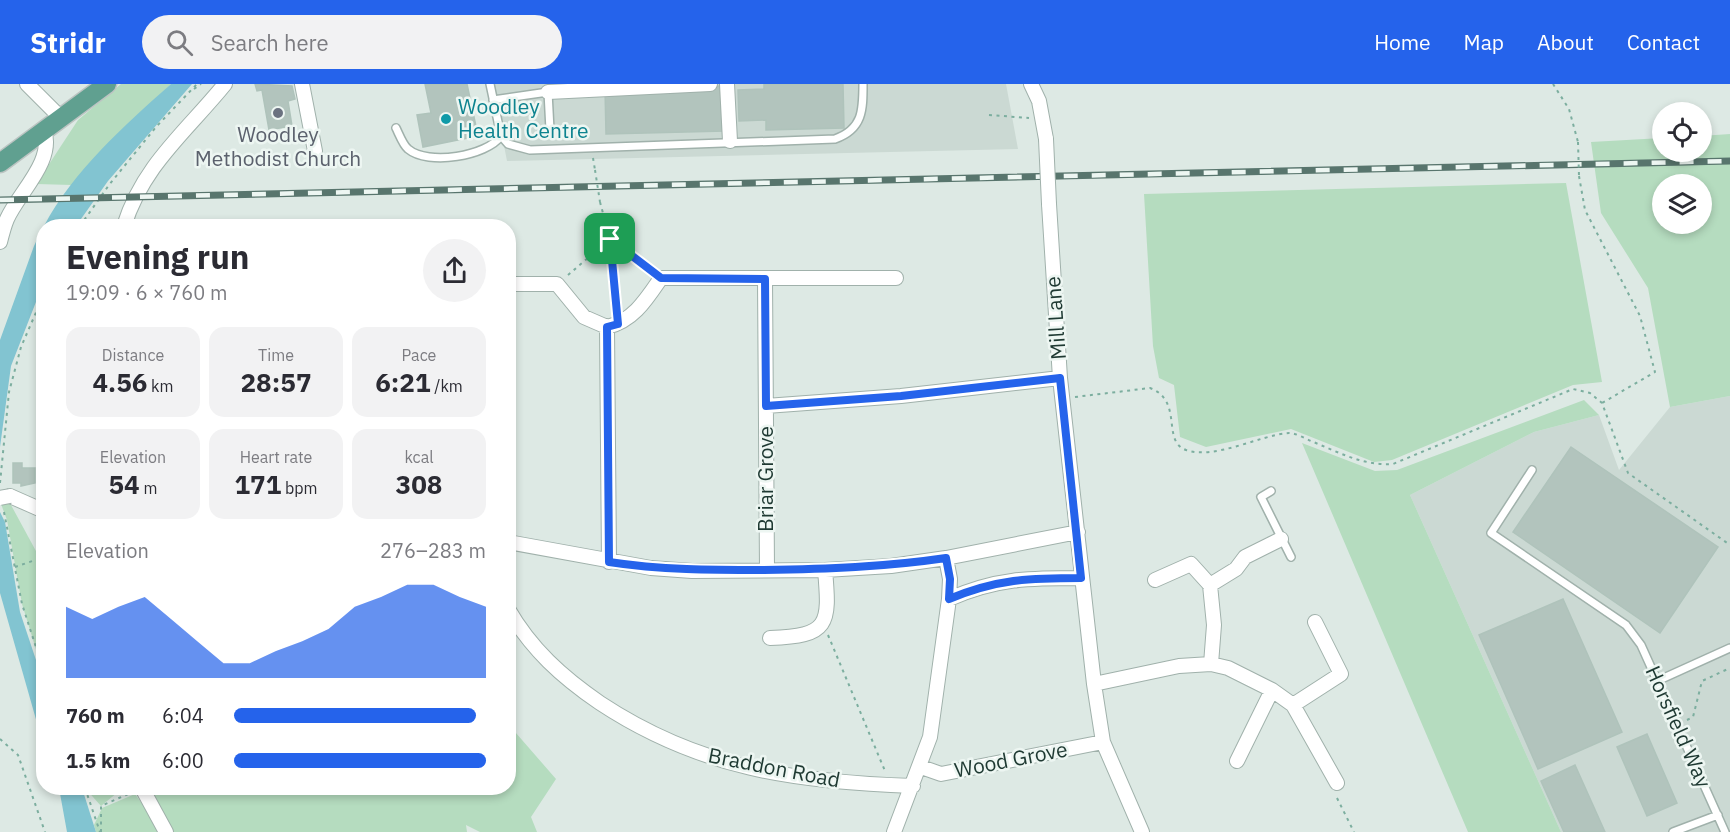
<!DOCTYPE html>
<meta charset="utf-8">
<style>
body{margin:0;font-family:"IBM Plex Sans",sans-serif;background:#f2f2f3;color:#2b2b33;height:100vh;display:flex;flex-direction:column;font-size:22px;white-space:nowrap}
*{box-sizing:border-box;margin:0}
p{font-size:20px;color:#7c7c81}
.icon{flex:none;width:33px;height:33px;fill:none;stroke:currentColor;stroke-width:2;stroke-linecap:round;stroke-linejoin:round}
.map{position:relative;flex:1;overflow:hidden}
.side{position:absolute;left:36px;top:135px;width:480px;height:576px;display:flex;flex-direction:column;background:#fff;border-radius:24px;box-shadow:0 3px 9px #0003}
.side>*{flex:none}
.tools{position:absolute;left:1652px;top:18px;display:grid;gap:12px}
.tools a{display:grid;place-items:center;width:60px;height:60px;border-radius:50%;background:#fff;box-shadow:0 3px 9px #0003;font-size:30px}
.pin{position:absolute;display:grid;place-items:center;width:51px;height:51px;color:#fff;margin:-26px;border-radius:12px;box-shadow:0 3px 9px #0006}
.round{display:grid;place-items:center;flex:none;width:63px;height:63px;border-radius:32px;background:#f2f2f3}
.head{display:flex;align-items:center;justify-content:space-between;height:102px;padding:0 30px}
h1{font-size:33px;font-weight:700;line-height:45px}
.stats{display:grid;grid-template-columns:repeat(3,1fr);gap:9px;height:102px;padding:6px 30px}
.stats div{display:grid;align-content:center;border-radius:15px;background:#f2f2f3;text-align:center}
.stats b{font-size:26px;font-weight:700}
.stats small{font-size:16px;font-weight:400}
.stats p{font-size:16px}
.chart{height:168px;padding:12px 30px}
.chart p{display:flex;justify-content:space-between}
.chart svg{width:100%;height:108px;margin-top:6px;fill:#2563eb;opacity:.7}
ul{padding:0 30px;list-style:none;font-size:20px}
li{display:grid;grid-template-columns:96px 72px 1fr;align-items:center;height:45px}
li i{height:15px;border-radius:8px;background:#2563eb}
header{display:flex;align-items:center;gap:36px;box-sizing:border-box;height:84px;padding:0 30px;background:#2563eb;color:#fff}
header strong{font-size:28px}
nav{display:flex;gap:33px;margin-inline-start:auto;font-size:21px}
.search{width:420px;height:54px;background:#f2f2f3;display:flex;align-items:center;gap:15px;box-sizing:border-box;padding:0 21px;border-radius:33px;color:#7c7c81;font-size:22px}
.map>svg:first-child{display:block}
.built{fill:#cbd9d3}
.green{fill:#b5dcbf;fill-rule:evenodd}
.water{fill:#82c4d1}
.building{fill:#b2c4bd;stroke:#afc3bb;stroke-width:1.5}
.lines{fill:none;stroke-linecap:round;stroke-linejoin:round}
.lane-casing{stroke:#a0b1ab;stroke-width:10}
.street-casing{stroke:#a0b1ab;stroke-width:16}
.primary-casing{stroke:#bcc4c2;stroke-width:21}
.path{stroke:#7cae9f;stroke-width:2;stroke-dasharray:3 4.5;stroke-linecap:butt}
.lane{stroke:#fff;stroke-width:7}
.street{stroke:#fff;stroke-width:14}
.primary{stroke:#60a090;stroke-width:18}
.rail-casing{stroke:#58756d;stroke-width:7}
.rail{stroke:#edf6f2;stroke-width:4.5;stroke-dasharray:14;stroke-linecap:butt}
.street-bridge-casing{stroke:#a0b1ab;stroke-width:16;stroke-linecap:butt}
.path-bridge{stroke:#7cae9f;stroke-width:2;stroke-dasharray:3 4.5;stroke-linecap:butt}
.street-bridge{stroke:#fff;stroke-width:14}
.route-casing{stroke:#fff;stroke-width:12}
.route{stroke:#2563eb;stroke-width:8}
.worship-dot{fill:#6b7280;stroke:#edf6f2;stroke-width:2}
.culture-dot{fill:#0f9aa8;stroke:#edf6f2;stroke-width:2}
.labels{text-anchor:middle;stroke-width:5;stroke-linejoin:round;paint-order:stroke}
.culture-label{font-size:21px;fill:#0d838f;stroke:#edf6f2;text-anchor:start}
.worship-label{font-size:21px;fill:#5b616d;stroke:#edf6f2}
.street-label{font-size:21px;fill:#1e3932;stroke:#edf6f2}
</style>
<header>
<strong>Stridr</strong>
<div class="search"><svg class="icon" aria-label="search" viewBox="0 0 24 24"><circle cx="10" cy="10" r="6"/><path d="M15 15l6 6"/></svg>Search here</div>
<nav><a>Home</a><a>Map</a><a>About</a><a>Contact</a></nav>
</header>
<div class="map">
<svg width="1730" height="748" viewBox="0 0 1730 748">
<rect width="100%" height="100%" fill="#dde9e4"/>
<path class="built" d="M492 0H1006L1018 65 507 77Z
M1730 312V748H1561L1410 411 1534 348 1599 331 1619 386 1670 323Z"/>
<path class="green" d="M121 0H171L103 65 72 101 36 100 78 36Z
M1730 50V312L1670 323 1648 204 1601 129 1591 58 1662 54V68H1701V52ZM1662 100H1701V140H1662Z
M1566 99 1602 298 1573 301 1392 376 1374 378 1291 345 1206 363 1180 353 1174 301 1159 294 1153 262 1144 110Z
M1584 316 1599 331 1534 348 1410 411 1561 748H1468L1302 359 1375 387 1397 386Z
M10 412 11 421 43 480V588L22 520 7 436 1 420Z
M509 641 556 695 531 733 537 748H480L466 741 467 748H174L168 744 151 704H508Z
M85 704H123L101 722Z
M135 710 163 748H96L94 741 102 724Z"/>
<path class="water" d="M171 0H192L108 97 76 142H44C73 87 125 41 171 0Z
M43 143V200L11 282 0 363V256L34 162Z
M0 428 5 438 20 528 43 597V660L0 509Z
M59 704H82L96 748H67Z"/>
<path class="building" d="M255 0 292 2 295 15 288 17 292 42 269 46 262 6 257 7Z
M425 0H467L478 52 423 63 417 31 431 29Z
M764 0H843L844 44 766 46V36L739 37 738 6 764 5Z
M724 2 725 47 606 50 605 5Z
M1571 363 1718 463 1660 549 1513 448Z
M13 379H22V384H35V399L21 402V399H13Z
M1563 515 1622 648 1538 685 1479 551Z
M1647 650 1677 719 1647 732 1617 663Z
M1575 681 1605 748H1564L1541 697Z"/>
<g class="lines">
<defs>
<path id="lane" d="M493 16 548 8 550 46
M396 44C399 50 403 61 408 65 428 82 487 72 501 52L490 0
M501 52 508 60 530 66 835 55C863 45 863 26 863 0
M1532 386 1491 449 1626 541 1641 561 1725 748
M1271 407 1261 413 1291 473
M1657 597 1730 564
M1673 748 1718 731"/>
<path id="street" d="M27 0 61 34
M302 0 315 67
M727 0 730 57
M1031 0 1039 17 1046 55
M548 8 710 0
M1049 120 1060 294 1094 600 1103 658 1142 748
M124 142C143 81 186 48 225 0
M0 158C2 150 4 142 7 135 19 108 55 77 44 46
M765 195 767 486
M508 200H557L584 233 607 243
M607 243C633 237 646 216 661 194H896
M607 243 609 478
M766 322 901 312 1060 294
M10 412 44 427
M508 458 651 484 692 487 825 486 891 482 946 474 1078 448
M1155 496 1191 480 1210 501
M949 515C997 494 1029 494 1081 494
M508 525C531 565 562 593 600 619 700 685 796 698 913 702
M770 554C829 552 830 541 825 486
M1211 580 1214 541 1210 501 1236 485 1245 473 1281 455
M1094 600 1179 582 1211 580 1228 584 1272 606 1293 621 1337 699
M1293 621 1341 590 1315 538
M1237 677 1272 606
M921 683 941 690 1103 658
M142 704 166 748
M894 748 930 653 949 515 950 495 946 474"/>
<path id="primary" d="M0 79 107 0"/>
</defs>
<use href="#lane" class="lane-casing"/>
<use href="#street" class="street-casing"/>
<use href="#primary" class="primary-casing"/>
<path class="path" d="M1553 0 1569 25 1578 58
M194 5 201 0
M989 31 1029 34
M593 74 595 86
M1579 92 1585 126 1640 232 1655 288 1602 319
M600 118 610 155 617 225
M80 142 109 101 156 43 197 0
M568 191 610 155 649 185
M1075 313 1150 304C1184 317 1161 357 1186 366 1215 376 1260 351 1289 349 1296 349 1304 354 1311 357 1338 368 1363 382 1393 380L1573 305 1590 309 1602 319 1628 389 1730 461
M0 399 9 308 21 263 44 210
M4 428 22 520 44 588
M15 483 44 473
M828 551 885 687
M1687 636 1693 633 1702 597 1730 584
M0 655 18 671 45 748
M85 704 100 748
M1337 714 1354 748
M101 748V722L128 710"/>
<use href="#lane" class="lane"/>
<use href="#street" class="street"/>
<use href="#primary" class="primary"/>
<defs>
<path id="rail" d="M0 116 1730 77"/>
</defs>
<use href="#rail" class="rail-casing"/>
<use href="#rail" class="rail"/>
<defs>
<path id="street-bridge" d="M1046 55 1049 120
M0 414 10 412"/>
</defs>
<use href="#street-bridge" class="street-bridge-casing"/>
<path class="path-bridge" d="M1578 58 1579 92
M595 86 600 118"/>
<use href="#street-bridge" class="street-bridge"/>
</g>
<g class="lines">
<defs>
<path id="route" d="M610 155 661 194 765 195 766 322 901 312 1060 294 1081 494C1029 494 997 495 949 515L950 495 946 474C885 483 826 485 764 486 712 486 661 486 609 478L607 243 618 240Z"/>
</defs>
<use href="#route" class="route-casing"/>
<use href="#route" class="route"/>
</g>
<circle class="worship-dot" cx="278" cy="29" r="6"/>
<circle class="culture-dot" cx="446" cy="35" r="6"/>
<g class="labels">
<g class="culture-label">
<text x="458" y="30">Woodley<tspan x="458" dy="24">Health Centre</tspan></text>
</g>
<g class="worship-label">
<text x="278" y="58">Woodley<tspan x="278" dy="24">Methodist Church</tspan></text>
</g>
<g class="street-label">
<text transform="translate(1056 234) rotate(-94)" y="7">Mill Lane</text>
<text transform="translate(766 395) rotate(-90)" y="7">Briar Grove</text>
<text transform="translate(1678 643) rotate(66)" y="7">Horsfield Way</text>
<text transform="translate(1011 676) rotate(-11)" y="7">Wood Grove</text>
<text transform="translate(774 684) rotate(11)" y="7">Braddon Road</text>
</g>
</g>
</svg>
<div class="tools">
<a><svg class="icon" aria-label="locate" viewBox="0 0 24 24"><circle cx="12" cy="12" r="6"/><path d="M12 2v4M12 18v4M2 12h4M18 12h4"/></svg></a>
<a><svg class="icon" aria-label="layers" viewBox="0 0 24 24"><path d="M12 4l9 5-9 5-9-5zM3 14l9 5 9-5"/></svg></a>
</div>
<div class="pin" style="left:610px;top:155px;background:#1e9e55"><svg class="icon" aria-label="arrive" viewBox="0 0 24 24"><path d="M6 21V4h12l-3 4 3 4H6"/></svg></div>
<section class="side">
<div class="head"><div><h1>Evening run</h1><p>19:09 · 6 × 760 m</p></div><a class="round"><svg class="icon" aria-label="share" viewBox="0 0 24 24"><path d="M12 15V3M7 8l5-5 5 5M5 13v7h14v-7"/></svg></a></div>
<div class="stats">
<div><p>Distance</p><b>4.56<small> km</small></b></div>
<div><p>Time</p><b>28:57</b></div>
<div><p>Pace</p><b>6:21<small> /km</small></b></div>
</div>
<div class="stats">
<div><p>Elevation</p><b>54<small> m</small></b></div>
<div><p>Heart rate</p><b>171<small> bpm</small></b></div>
<div><p>kcal</p><b>308</b></div>
</div>
<div class="chart"><p><span>Elevation</span>276–283 m</p>
<svg viewBox="0 0 160 44" preserveAspectRatio="none"><path d="M0 44V15L10 20L20 15L30 11L40 20L50 29L60 38L70 38L80 33L90 29L100 24L110 15L120 11L130 6L140 6L150 11L160 15V44z"/></svg>
</div>
<ul>
<li><b>760 m</b>6:04<i style="width:96%"></i></li>
<li><b>1.5 km</b>6:00<i style="width:100%"></i></li>
</ul>
</section>
</div>
